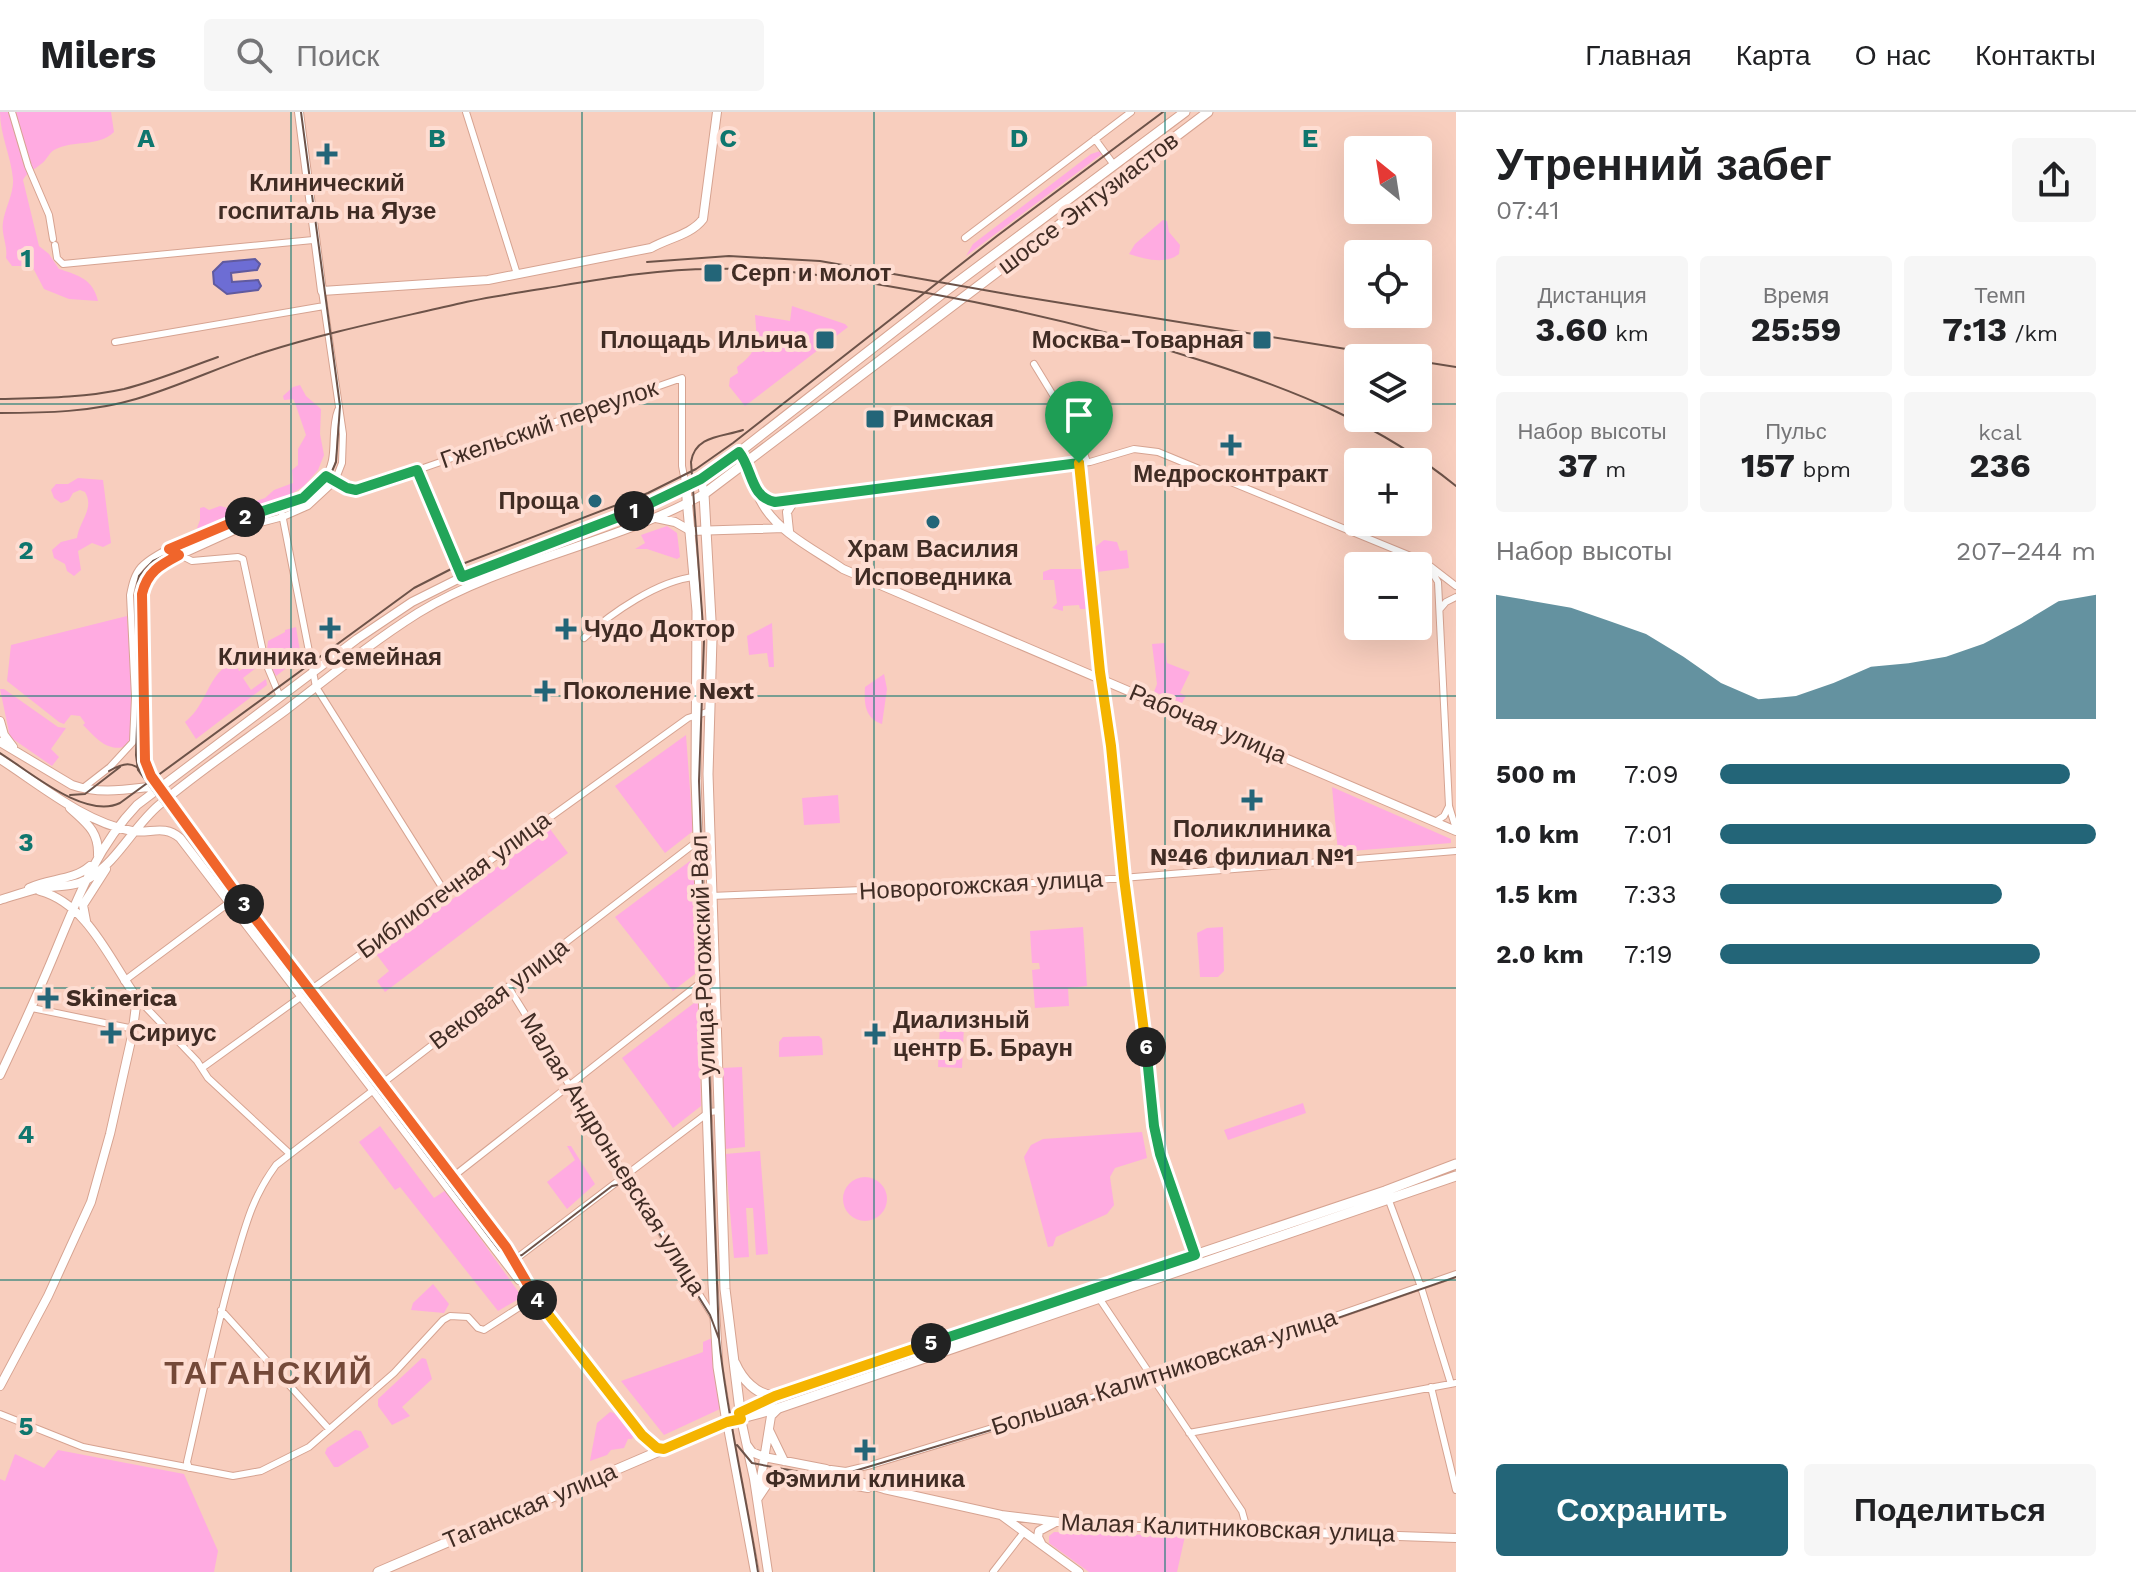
<!DOCTYPE html>
<html lang="ru">
<meta charset="utf-8">
<style>
body{margin:0;font-family:"Work Sans",sans-serif;background:#f6f6f6;color:#202124;height:100vh;display:flex;flex-direction:column;font-size:30px;white-space:nowrap}
*{box-sizing:border-box;margin:0}
p{font-size:26px;color:#757577}
.icon{flex:none;width:44px;height:44px;fill:none;stroke:currentColor;stroke-width:2;stroke-linecap:round;stroke-linejoin:round}
.map{position:relative;flex:1;overflow:hidden}
.sheet{display:flex;flex-direction:column;background:#fff;width:680px}
.sheet>*{flex:none}
.needle{width:52px;rotate:330deg}
.controls{position:absolute;left:1344px;top:24px;display:grid;gap:16px}
.controls a{display:grid;place-items:center;width:88px;height:88px;border-radius:8px;background:#fff;box-shadow:0 8px 32px #0002;font-size:40px}
.pin{position:absolute;display:grid;place-items:center;width:68px;height:68px;color:#fff;margin:-82px -34px;border-radius:50% 50% 50% 0;rotate:-45deg;box-shadow:0 0 8px #0007}
.pin .icon{rotate:45deg}
.km{position:absolute;width:40px;height:40px;margin:-20px;border-radius:50%;background:#222;color:#fff;font-size:22px;line-height:40px;text-align:center}
.round{display:grid;place-items:center;flex:none;width:84px;height:84px;border-radius:8px;background:#f6f6f6}
.summary{display:flex;align-items:center;justify-content:space-between;height:136px;padding:0 40px}
h1{font-size:44px;font-weight:700;line-height:60px}
.figures{display:grid;grid-template-columns:repeat(3,1fr);gap:12px;height:136px;padding:8px 40px}
.figures div{display:grid;align-content:center;border-radius:8px;background:#f6f6f6;text-align:center}
.figures b{font-size:34px;font-weight:700}
.figures small{font-size:22px;font-weight:400}
.figures p{font-size:22px}
.chart{height:224px;padding:16px 40px}
.chart p{display:flex;justify-content:space-between}
.chart svg{width:100%;height:144px;margin-top:8px;fill:#236578;opacity:.7}
.primary-button{display:flex;gap:16px;margin-top:auto;padding:16px 40px}
.primary-button a{flex:1;height:92px;border-radius:8px;background:#236578;color:#fff;font-size:32px;font-weight:700;line-height:92px;text-align:center}
.primary-button a+a{background:#f6f6f6;color:#202124}
ul{padding:0 40px;list-style:none;font-size:26px}
li{display:grid;grid-template-columns:128px 96px 1fr;align-items:center;height:60px}
li i{height:20px;border-radius:10px;background:#236578}
header{display:flex;align-items:center;gap:48px;box-sizing:border-box;height:112px;padding:0 40px;background:#fff;border-bottom:2px solid #e0e0e0}
header strong{font-size:38px}
nav{display:flex;gap:44px;margin-inline-start:auto;font-size:28px}
.search{width:560px;height:72px;background:#f6f6f6;display:flex;align-items:center;gap:20px;box-sizing:border-box;padding:0 28px;border-radius:8px;color:#757577;font-size:30px}
main{display:flex;flex:1;min-height:0}
.map>svg:first-child{display:block}
.green{fill:#ffabe1}
.water{fill:#6d6dd4;stroke:#605a9f;stroke-width:2}
.lines{fill:none;stroke-linecap:round;stroke-linejoin:round}
.street-casing{stroke:#d6a391;stroke-width:8}
.secondary-casing{stroke:#d6a391;stroke-width:10}
.primary-casing{stroke:#d6a391;stroke-width:11}
.street{stroke:#fff;stroke-width:6}
.secondary{stroke:#fff;stroke-width:8}
.primary{stroke:#fff;stroke-width:9}
.tram{stroke:#6d5349;stroke-width:2}
.rail{stroke:#6d5349;stroke-width:2}
.split-1-casing{stroke:#fff;stroke-width:16}
.split-2-casing{stroke:#fff;stroke-width:16}
.split-3-casing{stroke:#fff;stroke-width:16}
.split-4-casing{stroke:#fff;stroke-width:16}
.split-5-casing{stroke:#fff;stroke-width:16}
.split-6-casing{stroke:#fff;stroke-width:16}
.split-7-casing{stroke:#fff;stroke-width:16}
.split-1{stroke:#22a559;stroke-width:10}
.split-2{stroke:#22a559;stroke-width:10}
.split-3{stroke:#f0652b;stroke-width:10}
.split-4{stroke:#f0652b;stroke-width:10}
.split-5{stroke:#f5b400;stroke-width:10}
.split-6{stroke:#22a559;stroke-width:10}
.split-7{stroke:#f5b400;stroke-width:10}
.grid{fill:none;stroke:#0f766e;stroke-width:2;stroke-opacity:0.55}
.poi-dot{fill:#236578;stroke:#feddd2;stroke-width:3}
.labels{text-anchor:middle;stroke-width:8;stroke-linejoin:round;paint-order:stroke}
.poi-label{font-size:24px;font-weight:bold;fill:#402c24;stroke:#feddd2;text-anchor:start}
.street-label{font-size:24px;fill:#402c24;stroke:#feddd2}
.district-label{font-size:32px;font-weight:bold;letter-spacing:2px;fill:#744939;stroke:#feddd2}
.grid-label{font-size:26px;text-anchor:middle;font-weight:bold;fill:#0f766e;stroke:#feddd2;stroke-width:8;stroke-linejoin:round;paint-order:stroke}
</style>
<header>
<strong>Milers</strong>
<div class="search"><svg class="icon" aria-label="search" viewBox="0 0 24 24"><circle cx="10" cy="10" r="6"/><path d="M15 15l6 6"/></svg>Поиск</div>
<nav><a>Главная</a><a>Карта</a><a>О нас</a><a>Контакты</a></nav>
</header>
<main>
<div class="map">
<svg width="1456" height="1460" viewBox="0 0 1456 1460">
<rect width="100%" height="100%" fill="#f8cebe"/>
<path class="green" d="M0 0H111L114 20C97 36 74 27 54 38 48 42 47 48 41 52 33 59 28 59 23 68L39 134 49 142 59 157C78 163 93 167 98 189L69 187 44 177 32 154H12L6 146C8 133 1 123 3 110 5 96 14 81 13 67 11 44 0 23 0 0Z
M1100 39 1102 42 966 144 973 132 1091 42Z
M1163 108 1167 109 1169 120 1180 133 1179 142C1165 153 1145 147 1129 142L1135 132Z
M792 194 845 212 848 215 745 294 729 274 730 266 738 261 737 255C760 238 757 229 755 203L790 209Z
M300 273 306 284 321 297 320 322 324 343 318 358 304 374 278 390 217 408 199 419 197 416 200 408V396L204 395 209 398 220 394 232 397 265 386 274 378 293 371 292 358 298 353V337L306 323 295 291 293 287 284 288 283 284 293 275Z
M78 366 103 368 111 431 103 435 92 431 78 439 81 458 74 464 67 459 65 452 54 446 52 438 61 430 77 426C79 409 95 397 85 380L80 378 73 381 69 388 61 391 54 386 51 378 56 372H68Z
M667 414 677 421 680 445 677 447 647 437H635L645 431 641 423Z
M1104 428 1117 430 1120 439 1127 438 1129 456 1097 460 1094 436Z
M1051 457H1083L1087 497H1080L1079 493 1063 494V499L1052 496 1057 491 1054 468H1043V460Z
M127 504 133 578 130 629 127 634C108 641 96 626 83 613L85 611 80 604 71 603 64 612 59 610 7 569 11 533Z
M772 511 774 555H769L767 541 749 543 747 524Z
M296 515 301 545 276 564 266 546 268 529 285 520V518Z
M1165 531 1167 551 1190 560 1180 581 1186 584 1182 591 1154 580 1157 572 1152 532Z
M235 549 239 559 257 549 260 553 243 566 251 578 266 567 267 573 196 627 185 610C209 591 206 562 235 549Z
M884 562 887 577 882 612C865 606 864 592 865 575Z
M0 577H4L58 615 66 616 51 637 59 645 52 654 10 625Z
M686 623 693 719 665 741 615 674Z
M1332 675 1451 727V731L1338 740Z
M838 683 840 711 804 713 802 686Z
M550 717 568 741 385 880 377 869 389 859 376 842Z
M690 749 695 757 700 858 673 879 615 805Z
M1083 815 1087 874 1068 876 1069 894 1035 896 1032 858 1040 857 1039 851H1032L1030 819Z
M1223 815 1224 859 1218 865H1200L1197 821 1207 816Z
M698 888 701 994 673 1016 622 946Z
M940 912 964 914 962 956 938 955Z
M819 924 822 927 823 943 779 945V930L783 925Z
M742 955 745 1035 725 1037 722 956Z
M1303 991 1306 1001 1228 1028 1224 1018Z
M380 1014 434 1086 446 1078 522 1185 498 1199 400 1075 395 1078 359 1030Z
M1142 1020 1147 1046 1115 1056 1110 1065 1114 1093 1107 1102 1056 1125 1053 1134 1048 1135 1024 1045 1031 1033 1043 1027Z
M567 1034H571L595 1072 567 1097 547 1070 575 1048Z
M760 1039 768 1142 756 1143 753 1096H746L749 1145 734 1146 725 1042Z
M843 1087a22 22 0 1 1 44 0a22 22 0 1 1-44 0Z
M433 1172 449 1192 444 1201 411 1198 413 1191Z
M712 1226 720 1297 664 1323 621 1269 703 1240V1230Z
M422 1246 426 1247 432 1267 402 1295 410 1304 392 1313 378 1294V1287Z
M610 1300 614 1301 633 1324 632 1327H628L624 1336 611 1338 607 1343 590 1349 597 1311Z
M355 1318 361 1319 369 1335 338 1355H334L325 1341 327 1336Z
M58 1338 184 1362 218 1439 214 1460H0V1367L5 1369 15 1342 44 1356Z
M1054 1420 1185 1424 1177 1460H1089L1049 1431V1424Z"/>
<path class="water" d="M255 147 260 152 257 158 231 161 232 170 258 168 261 174 258 178 227 182 214 172 213 160 223 150Z"/>
<g class="lines">
<defs>
<path id="street" d="M12 0 28 54 49 103 53 127
M466 0 517 162
M1095 27 1114 53
M965 126 1131 0
M55 133 57 146 63 152 313 128
M115 230 324 194
M1034 252 1078 324 1087 350
M1079 351 1101 567 1111 634 1124 766 1154 1014 1162 1046 1195 1143
M417 358 462 465
M333 368 347 376 363 377 682 266V354L686 375
M758 382 769 389H789L1090 350 1134 337 1158 340 1418 447 1427 452 1438 470 1449 694 1456 717
M282 402 316 575 445 780
M169 437 192 449 238 445 243 447 265 549 280 585
M1430 454 1456 474
M1440 497 1446 490 1456 485
M584 526C611 501 659 468 695 465
M159 674 145 649 143 475 150 461 166 450 241 416 283 405 308 394 335 369 342 351 343 322 322 179
M83 676 110 655 133 630 135 585 130 483C132 473 134 463 141 455 156 438 218 414 241 406 270 397 302 394 323 368 340 347 329 321 338 298
M1435 710 1444 704 1449 694
M701 774 711 784 1085 769 1456 739
M124 869 238 784
M509 876 714 1206
M137 886 197 949 208 966 289 1041
M32 896 134 917
M202 956 688 606 710 599
M450 1067 677 889 704 868 713 866
M1388 1086 1421 1175 1451 1272
M513 1149 709 1000 719 999
M1099 1186 1242 1399 1247 1417
M221 1198 329 1317
M1431 1275 1456 1378
M0 1302 83 1335 113 1341 233 1364 261 1359 309 1335 394 1261 443 1208 450 1204 468 1205 478 1216 484 1218 535 1185
M1189 1321 1456 1271
M189 1356 187 1350C202 1285 215 1220 233 1156 245 1116 251 1087 276 1053L699 728 710 724
M831 1357 846 1359 871 1353 1160 1265 1456 1162
M993 1460 1024 1420"/>
<path id="secondary" d="M299 0 322 179 488 168 651 136C668 126 691 123 703 107L717 0
M739 340C751 356 752 376 763 393 779 421 817 439 843 457L1456 719
M656 406 675 410 691 419 784 416
M789 419 787 400 794 389
M0 609 4 623 13 635
M0 630 72 673C100 683 129 677 158 674
M0 647C39 672 85 711 132 719 150 722 164 712 180 726L519 1168
M159 674 238 784 506 1135 531 1180 642 1323 657 1336 664 1337
M70 696C86 711 99 719 98 743
M29 776C49 766 73 769 90 754
M0 788C13 784 27 779 41 776 57 774 74 775 88 767 118 749 133 715 159 693 199 659 244 629 286 598 329 565 372 530 418 501 505 448 615 432 704 382L701 367
M86 809 83 793 106 757
M0 963C18 925 35 888 51 850 75 793 94 738 137 693L357 527 412 490 462 465 652 392 686 375
M0 1274 48 1184 91 1090 110 1022 132 924 137 886C110 849 88 792 40 779
M741 1307 754 1367 768 1460
M769 1318 784 1349
M747 1333 752 1340 764 1345 826 1357 846 1366 884 1377 1001 1403 1079 1460
M759 1378 771 1304 779 1296
M758 1386 770 1368 785 1361 868 1376
M1001 1403 1083 1413 1456 1426
M1041 1431 1038 1425 1039 1419 1054 1411
M755 1460 727 1310 774 1284"/>
<path id="primary" d="M735 1251C742 1267 756 1283 775 1284L1385 1079 1456 1052
M741 1307 725 1177 708 662 712 526 704 382 1208 0
M727 1310 718 1255 713 1172 696 666 697 499 686 375 724 352 947 178 1185 0
M378 1460 727 1310 779 1296 1456 1064"/>
</defs>
<use href="#street" class="street-casing"/>
<use href="#secondary" class="secondary-casing"/>
<use href="#primary" class="primary-casing"/>
<use href="#street" class="street"/>
<use href="#secondary" class="secondary"/>
<use href="#primary" class="primary"/>
<path class="tram" d="M301 0 340 294 336 350 329 366 305 389 282 399 240 409 153 449 139 464 135 483 138 585 136 643 138 658 233 788 499 1138 514 1146 522 1143 612 1074 625 1071 634 1081 710 1203 719 1227
M743 318C723 325 695 323 691 350L704 528 699 669 719 1227C727 1305 746 1382 758 1460
M0 641C29 659 85 708 120 691L414 476 457 454 648 381 696 357 733 331 997 124 1163 0
M109 659C123 651 133 648 144 662
M70 683 85 682 120 655
M737 1333 752 1351 831 1366 1162 1267 1456 1165"/>
<path class="rail" d="M647 150 729 144 820 149 1018 184 1402 246
M1418 249 1456 255
M0 287C41 286 84 286 124 277 156 269 187 256 218 245
M0 301C45 301 93 300 136 287 180 274 221 254 265 240 328 220 393 207 457 192 486 185 517 181 547 176 602 167 658 157 713 157 788 155 860 169 932 182 1027 199 1114 220 1206 250 1297 279 1381 313 1456 374"/>
</g>
<g class="lines">
<defs>
<path id="split-1" d="M634 399 701 367 739 340C753 358 750 385 775 390L1079 351"/>
<path id="split-2" d="M245 405 303 386 326 364 347 376 356 378 417 358 462 465 634 399"/>
<path id="split-3" d="M244 792 151 664 145 649 142 482C147 460 160 453 179 443L169 437 245 405"/>
<path id="split-4" d="M244 792 506 1135 537 1188"/>
<path id="split-5" d="M537 1188 642 1323 657 1336 664 1337 727 1310 741 1307 739 1301 775 1284 931 1231"/>
<path id="split-6" d="M931 1231 1195 1143 1160 1042 1154 1014 1146 935"/>
<path id="split-7" d="M1079 351 1100 560 1111 634 1124 766 1146 935"/>
</defs>
<use href="#split-1" class="split-1-casing"/>
<use href="#split-2" class="split-2-casing"/>
<use href="#split-3" class="split-3-casing"/>
<use href="#split-4" class="split-4-casing"/>
<use href="#split-5" class="split-5-casing"/>
<use href="#split-6" class="split-6-casing"/>
<use href="#split-7" class="split-7-casing"/>
<use href="#split-1" class="split-1"/>
<use href="#split-2" class="split-2"/>
<use href="#split-3" class="split-3"/>
<use href="#split-4" class="split-4"/>
<use href="#split-5" class="split-5"/>
<use href="#split-6" class="split-6"/>
<use href="#split-7" class="split-7"/>
</g>
<path class="grid" d="M291 0V1460M582 0V1460M874 0V1460M1165 0V1460M0 292H1358M1418 292H1456M0 584H1456M0 876H1456M0 1168H1456"/>
<g class="poi-dot">
<path d="M323 30h8v8h8v8h-8v8h-8v-8h-8v-8h8z"/>
<rect x="703" y="151" width="20" height="20" rx="4"/>
<rect x="815" y="218" width="20" height="20" rx="4"/>
<rect x="1252" y="218" width="20" height="20" rx="4"/>
<rect x="865" y="297" width="20" height="20" rx="4"/>
<path d="M1227 321h8v8h8v8h-8v8h-8v-8h-8v-8h8z"/>
<circle cx="595" cy="389" r="8"/>
<circle cx="933" cy="410" r="8"/>
<path d="M326 504h8v8h8v8h-8v8h-8v-8h-8v-8h8z"/>
<path d="M562 505h8v8h8v8h-8v8h-8v-8h-8v-8h8z"/>
<path d="M541 567h8v8h8v8h-8v8h-8v-8h-8v-8h8z"/>
<path d="M1248 676h8v8h8v8h-8v8h-8v-8h-8v-8h8z"/>
<path d="M44 874h8v8h8v8h-8v8h-8v-8h-8v-8h8z"/>
<path d="M107 909h8v8h8v8h-8v8h-8v-8h-8v-8h8z"/>
<path d="M871 910h8v8h8v8h-8v8h-8v-8h-8v-8h8z"/>
<path d="M861 1326h8v8h8v8h-8v8h-8v-8h-8v-8h8z"/>
</g>
<g class="labels">
<g class="poi-label">
<text x="327" y="79" text-anchor="middle">Клинический<tspan x="327" dy="28">госпиталь на Яузе</tspan></text>
<text x="731" y="169">Серп и молот</text>
<text x="807" y="236" text-anchor="end">Площадь Ильича</text>
<text x="1244" y="236" text-anchor="end">Москва-Товарная</text>
<text x="893" y="315">Римская</text>
<text x="1231" y="370" text-anchor="middle">Медросконтракт</text>
<text x="579" y="397" text-anchor="end">Проща</text>
<text x="933" y="445" text-anchor="middle">Храм Василия<tspan x="933" dy="28">Исповедника</tspan></text>
<text x="584" y="525">Чудо Доктор</text>
<text x="330" y="553" text-anchor="middle">Клиника Семейная</text>
<text x="563" y="587">Поколение Next</text>
<text x="1252" y="725" text-anchor="middle">Поликлиника<tspan x="1252" dy="28">№46 филиал №1</tspan></text>
<text x="66" y="894">Skinerica</text>
<text x="893" y="916">Диализный<tspan x="893" dy="28">центр Б. Браун</tspan></text>
<text x="129" y="929">Сириус</text>
<text x="865" y="1375" text-anchor="middle">Фэмили клиника</text>
</g>
<g class="street-label">
<text transform="translate(1088 91) rotate(-37)" y="8">шоссе Энтузиастов</text>
<text transform="translate(549 312) rotate(-19)" y="8">Гжельский переулок</text>
<text transform="translate(1208 612) rotate(23)" y="8">Рабочая улица</text>
<text transform="translate(454 773) rotate(-36)" y="8">Библиотечная улица</text>
<text transform="translate(981 773) rotate(-3)" y="8">Новорогожская улица</text>
<text transform="translate(703 843) rotate(-92)" y="8">улица Рогожский Вал</text>
<text transform="translate(499 882) rotate(-37)" y="8">Вековая улица</text>
<text transform="translate(613 1042) rotate(58)" y="8">Малая Андроньевская улица</text>
<text transform="translate(1164 1260) rotate(-18)" y="8">Большая Калитниковская улица</text>
<text transform="translate(530 1394) rotate(-23)" y="8">Таганская улица</text>
<text transform="translate(1228 1416) rotate(2)" y="8">Малая Калитниковская улица</text>
</g>
<g class="district-label">
<text x="269" y="1272">ТАГАНСКИЙ</text>
</g>
</g>
<g class="grid-label">
<text x="146" y="35">A</text>
<text x="437" y="35">B</text>
<text x="728" y="35">C</text>
<text x="1019" y="35">D</text>
<text x="1310" y="35">E</text>
<text x="26" y="155">1</text>
<text x="26" y="447">2</text>
<text x="26" y="739">3</text>
<text x="26" y="1031">4</text>
<text x="26" y="1323">5</text>
</g>
</svg>
<div class="controls">
<a><svg class="needle" viewBox="-14 -14 28 28"><path d="M0-13l5 13h-10z" fill="#e53935"/><path d="M0 13l5-13h-10z" fill="#757577"/></svg></a>
<a><svg class="icon" aria-label="locate" viewBox="0 0 24 24"><circle cx="12" cy="12" r="6"/><path d="M12 2v4M12 18v4M2 12h4M18 12h4"/></svg></a>
<a><svg class="icon" aria-label="layers" viewBox="0 0 24 24"><path d="M12 4l9 5-9 5-9-5zM3 14l9 5 9-5"/></svg></a>
<a>+</a>
<a>−</a>
</div>
<div class="pin" style="left:1079px;top:351px;background:#1e9e55"><svg class="icon" aria-label="arrive" viewBox="0 0 24 24"><path d="M6 21V4h12l-3 4 3 4H6"/></svg></div>
<b class="km" style="left:634px;top:399px">1</b>
<b class="km" style="left:245px;top:405px">2</b>
<b class="km" style="left:244px;top:792px">3</b>
<b class="km" style="left:537px;top:1188px">4</b>
<b class="km" style="left:931px;top:1231px">5</b>
<b class="km" style="left:1146px;top:935px">6</b>
</div>
<section class="sheet">
<div class="summary"><div><h1>Утренний забег</h1><p>07:41</p></div><a class="round"><svg class="icon" aria-label="share" viewBox="0 0 24 24"><path d="M12 15V3M7 8l5-5 5 5M5 13v7h14v-7"/></svg></a></div>
<div class="figures">
<div><p>Дистанция</p><b>3.60<small> km</small></b></div>
<div><p>Время</p><b>25:59</b></div>
<div><p>Темп</p><b>7:13<small> /km</small></b></div>
</div>
<div class="figures">
<div><p>Набор высоты</p><b>37<small> m</small></b></div>
<div><p>Пульс</p><b>157<small> bpm</small></b></div>
<div><p>kcal</p><b>236</b></div>
</div>
<div class="chart"><p><span>Набор высоты</span>207–244 m</p>
<svg viewBox="0 0 160 44" preserveAspectRatio="none"><path d="M0 44V6L10 8L20 10L30 14L40 18L50 25L60 33L70 38L80 37L90 33L100 28L110 27L120 25L130 21L140 15L150 8L160 6V44z"/></svg>
</div>
<ul>
<li><b>500 m</b>7:09<i style="width:93%"></i></li>
<li><b>1.0 km</b>7:01<i style="width:100%"></i></li>
<li><b>1.5 km</b>7:33<i style="width:75%"></i></li>
<li><b>2.0 km</b>7:19<i style="width:85%"></i></li>
</ul>
<div class="primary-button"><a>Сохранить</a><a>Поделиться</a></div>
</section>
</main>
